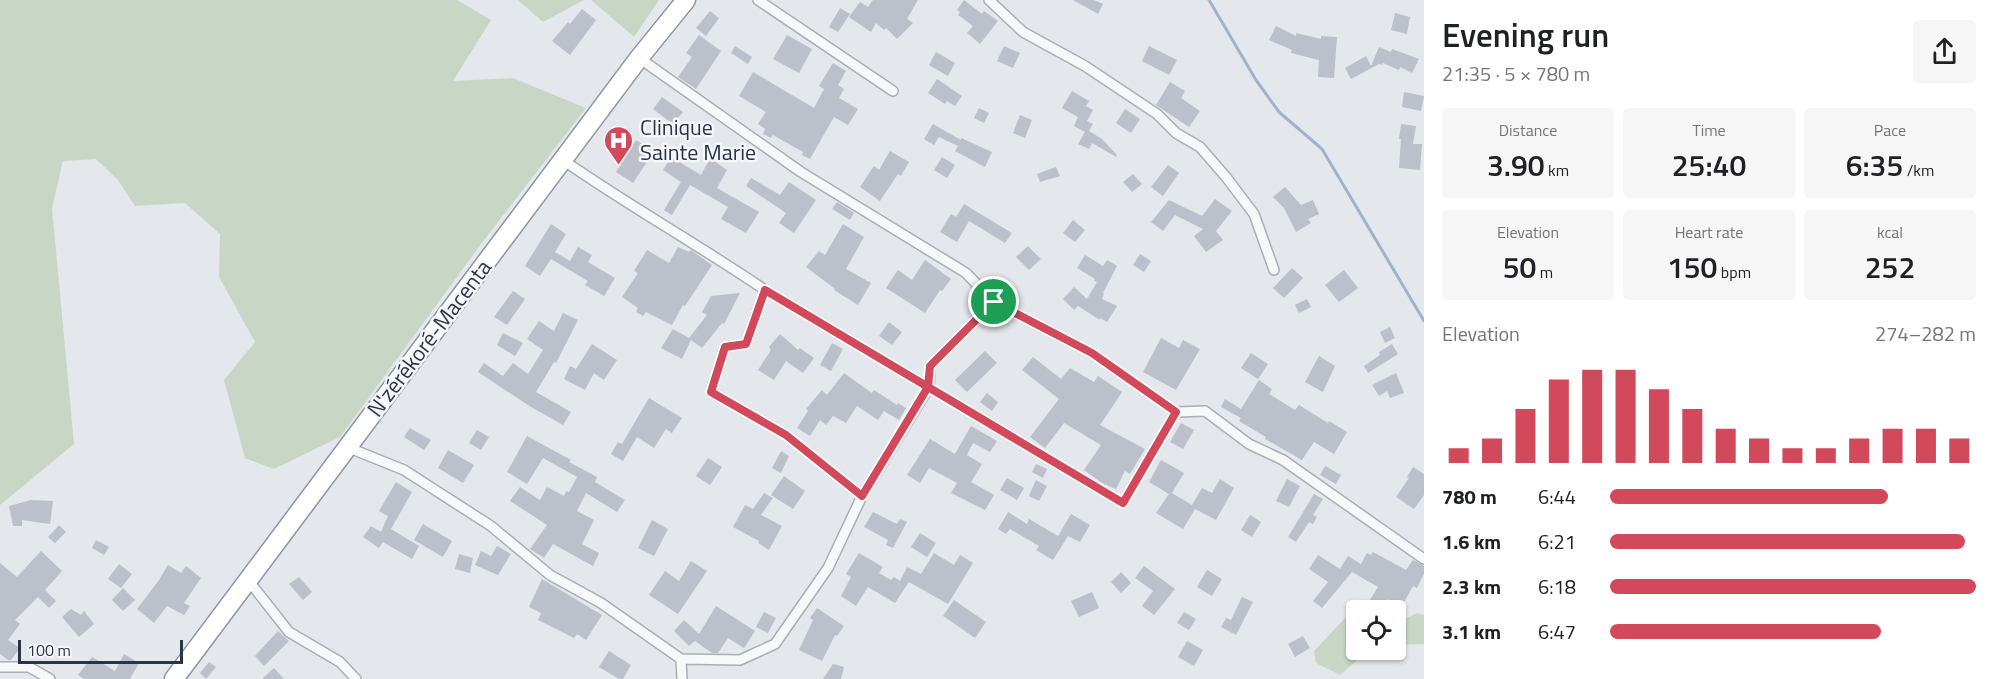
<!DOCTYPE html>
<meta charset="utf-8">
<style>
body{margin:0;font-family:"Titillium Web",sans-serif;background:#f6f6f6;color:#202124;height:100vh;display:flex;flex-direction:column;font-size:22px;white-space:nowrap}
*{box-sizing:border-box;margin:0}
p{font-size:20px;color:#757577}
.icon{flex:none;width:33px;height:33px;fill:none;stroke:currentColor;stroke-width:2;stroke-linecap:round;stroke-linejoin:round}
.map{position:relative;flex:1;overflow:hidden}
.panel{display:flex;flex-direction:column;background:#fff;width:570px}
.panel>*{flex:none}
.fabs{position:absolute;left:1346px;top:600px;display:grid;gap:12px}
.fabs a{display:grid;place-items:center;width:60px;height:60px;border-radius:6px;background:#fff;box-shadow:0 2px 4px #0004;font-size:30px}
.scale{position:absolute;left:18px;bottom:15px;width:165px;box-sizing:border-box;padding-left:6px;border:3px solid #2b3445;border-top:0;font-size:16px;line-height:21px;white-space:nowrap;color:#2b3445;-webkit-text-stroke:4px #f4f6f9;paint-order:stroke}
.pin{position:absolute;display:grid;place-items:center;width:51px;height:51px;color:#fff;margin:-26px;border:3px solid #fff;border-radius:50%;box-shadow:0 2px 6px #0007}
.round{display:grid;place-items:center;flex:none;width:63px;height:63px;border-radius:6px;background:#f6f6f6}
.head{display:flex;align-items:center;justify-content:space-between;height:102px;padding:0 18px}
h1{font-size:33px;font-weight:600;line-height:45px}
.figures{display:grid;grid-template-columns:repeat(3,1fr);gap:9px;height:102px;padding:6px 18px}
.figures div{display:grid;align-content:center;border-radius:6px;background:#f6f6f6;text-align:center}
.figures b{font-size:30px;font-weight:600}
.figures small{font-size:16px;font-weight:400}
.figures p{font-size:16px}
.chart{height:168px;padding:12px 18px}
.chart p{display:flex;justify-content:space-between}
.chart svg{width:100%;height:108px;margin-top:6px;stroke:#d1495b;stroke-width:6}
ul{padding:0 18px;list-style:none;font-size:20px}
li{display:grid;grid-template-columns:96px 72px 1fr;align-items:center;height:45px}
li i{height:15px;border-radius:8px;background:#d1495b}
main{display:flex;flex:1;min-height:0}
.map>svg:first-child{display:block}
.green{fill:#c9d6c5}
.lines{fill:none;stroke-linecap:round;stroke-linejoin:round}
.stream{stroke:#9fb4cc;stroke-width:3}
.building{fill:#bbc0ca}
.street-casing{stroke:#a9aeb7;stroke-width:12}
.highway-casing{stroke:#8b94a3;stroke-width:21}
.street{stroke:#f7f8fa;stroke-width:9}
.highway{stroke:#fff;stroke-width:18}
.route-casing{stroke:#fff;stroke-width:12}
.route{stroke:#d1495b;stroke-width:8}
.labels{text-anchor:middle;stroke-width:5;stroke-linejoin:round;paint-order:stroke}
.poi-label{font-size:22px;fill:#2b3445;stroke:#f4f6f9;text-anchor:start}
.street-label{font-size:22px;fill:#2b3445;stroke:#f4f6f9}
</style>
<main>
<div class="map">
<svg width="1424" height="679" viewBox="0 0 1424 679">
<rect width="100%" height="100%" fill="#e4e7ec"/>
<path class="green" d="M0 0H457L491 20 453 81 513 78 586 108 481 244 340 437 274 469 245 458 224 380 255 342 219 277 220 234 185 203 135 206 118 180 96 159 63 161 52 208 74 444 0 505Z
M519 0H584L543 22 519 1Z
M591 0H659L634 37Z
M1417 613 1424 615V644L1395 645V624Z
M1348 615 1356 617V650H1377L1362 656 1340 675 1316 663 1314 651Z"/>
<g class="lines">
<path class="stream" d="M1209 0 1256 80 1279 112 1322 149 1424 321"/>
</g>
<path class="building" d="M873 0H918L907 19 913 23 897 39 886 28 884 30 876 23 871 32 849 17 860 2 868 7Z
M964 0 982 14 984 11 998 21 980 44 967 33 973 26 958 15 960 12 957 10Z
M1073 0H1094L1103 4 1098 14Z
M840 8 850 14 838 32 829 27Z
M582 9 596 20 570 55 552 41 568 22 570 24Z
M710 11 719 18 706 36 696 28Z
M1395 13 1410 17 1407 34 1391 30Z
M1276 26 1296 36V33L1321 39V36L1337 37 1334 78 1318 77 1319 60 1291 53 1292 50 1269 40Z
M699 35 721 51 696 89 678 77 692 57 686 53Z
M787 35 812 49 799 73 773 59Z
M735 46 752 57 748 64 731 53Z
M1004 46 1020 53 1013 68 997 61Z
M1149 46 1177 60 1169 75 1142 61Z
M1379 47 1391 52 1392 49 1419 59 1412 73 1400 67 1399 70 1383 63 1382 65 1379 64 1351 79 1345 68 1366 56 1371 66Z
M936 52 955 63 948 76 929 65Z
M833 63 846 71 838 85 844 89 839 98 858 109 848 125 834 117 810 159 802 155 803 152 773 135 771 138 763 134 765 129 758 124 766 112 739 96 753 72 814 108 824 89 819 86Z
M937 79 962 96 955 106 947 101 945 104 928 93Z
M1170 82 1185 91 1181 98 1200 111 1189 127 1156 105Z
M1072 91 1089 101 1086 106 1093 110 1087 121 1093 124 1089 131 1102 139 1117 155 1116 157 1092 143 1089 149 1078 144 1085 132 1074 126 1078 117 1062 108Z
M1404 92 1424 96 1421 111 1402 107Z
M662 97 683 112 673 124 653 109Z
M979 108 989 113 984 123 974 118Z
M1125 109 1140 119 1131 133 1116 123Z
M1020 115 1032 120 1025 138 1013 133Z
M933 124 961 140V138L992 152 985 167 955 151 958 146 939 137 934 145 924 139Z
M1401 124 1416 126 1413 144H1422L1420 170 1399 168 1401 139H1399Z
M636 140 654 151 633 183 616 172Z
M890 151 909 162 901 176 898 174 880 201 860 187 874 166 879 170Z
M671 157 701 175 710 158 727 170 717 188 759 212 746 233 721 219 728 207 690 185 672 215 664 210 681 182 663 170Z
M942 157 955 165 947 178 934 170Z
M1168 165 1179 173 1163 196 1151 187Z
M1056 167 1060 176 1040 182 1037 174Z
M1133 174 1142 184 1132 192 1123 182Z
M751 178 780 195 789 182 816 200 794 233 779 223 786 213 746 186Z
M1285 187 1301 205 1313 200 1319 214 1308 219 1311 223 1296 232 1284 208 1273 197Z
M1215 199 1232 211 1216 231 1223 240 1206 252 1194 236 1203 229 1175 215 1163 231 1151 222 1169 200 1202 216Z
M837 202 854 213 850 220 832 209Z
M964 204 1012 233 1005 243 969 221 957 242 940 232 951 214 956 217Z
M1073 220 1085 230 1075 242 1063 233Z
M551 224 566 234 555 252 570 261 578 247 592 255 588 262 615 278 604 296 585 285 588 281 551 259 540 276 525 266Z
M843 224 864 237 846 269 871 283 858 305 834 290 835 289 806 267 819 251 825 255Z
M1028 246 1041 259 1029 270 1016 257Z
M678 247 689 252 691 250 712 265 685 306 683 305 672 325 646 312 643 316 636 312 638 308 622 297 638 273 634 271 647 250 669 263Z
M1140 254 1151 261 1144 272 1133 265Z
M1085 255 1103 266 1107 260 1117 266 1103 293 1104 294 1102 299 1117 306 1107 322 1100 318V320L1078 306 1074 310 1063 299 1074 287 1087 299 1097 282 1094 281 1095 279 1077 268Z
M925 260 951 279 942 291 940 290 925 313 886 288 898 270 912 280Z
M1292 268 1303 278 1284 298 1273 288Z
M1344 270 1358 288 1339 302 1325 285Z
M513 291 525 299 507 325 494 317Z
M740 293 724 324 722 323 702 348 691 340 682 359 661 348 673 329 689 338 707 315 702 312 711 296Z
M1307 299 1311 307 1299 313 1295 305Z
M563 313 578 320 556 363 554 362 536 392 571 412 563 425 531 407 478 372 484 363 503 376 513 363 528 374 543 350 527 339 539 321 554 331Z
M889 322 902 332 892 345 879 336Z
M1390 327 1395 338 1385 343 1380 332Z
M503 333 523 343 515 356 497 345Z
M780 334 798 350 800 348 814 358 803 373 786 361 774 380 758 370 771 350 769 347Z
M1161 338 1179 348 1183 340 1200 349 1176 390 1143 372Z
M832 343 843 349 831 371 820 365Z
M592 344 617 360 604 380 594 373 585 390 564 379 570 366 576 369Z
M1392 344 1398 354 1368 373 1364 366 1380 355 1379 352Z
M985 351 997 363 967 392 955 380Z
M1251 353 1268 364 1258 379 1241 368Z
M1319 356 1335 366 1323 392 1305 382Z
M1033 357 1061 379 1070 368 1094 382 1098 376 1122 392 1100 425 1145 449 1130 474 1125 471 1116 489 1102 483 1084 470 1101 445 1064 423 1045 448 1030 437 1059 399 1022 370Z
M844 373 872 393 874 390 897 405 898 403 906 408 899 420 884 411 878 420 857 406 846 423 833 416 826 425 820 420 810 436 797 428 808 411 806 409 822 390 827 395Z
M1396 373 1404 393 1390 398 1387 391 1379 396 1372 385Z
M1259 380 1272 389 1269 394 1295 410 1299 405 1328 423 1329 421 1347 432 1334 454 1314 442 1302 460 1265 439 1266 437 1239 421 1241 418 1221 407 1225 399 1241 409Z
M987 393 998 402 992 411 980 402Z
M649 398 682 418 672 433 666 429 654 448 637 437 623 461 611 454 618 442 622 444Z
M1181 423 1194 430 1183 449 1170 442Z
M971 426 997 441 990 452 973 443 967 455 982 464 971 482 994 495 985 510 951 493 957 483 929 468 920 483 907 475 930 439 955 454Z
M410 428 431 440 424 450 404 437Z
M477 430 489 437 481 450 469 443Z
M527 436 571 460 569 462 597 477 595 482 625 500 617 512 586 493 577 511 594 520 582 544 599 553 593 566 553 544 544 558 530 549 547 525 510 501 520 487 540 500 547 487 564 496 566 491 569 492 577 477 543 458 527 484 507 472Z
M448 450 474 465 463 483 438 468Z
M781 451 789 456 781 473 772 468Z
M708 458 722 467 710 485 696 476Z
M1161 460 1184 473 1172 493 1192 505 1202 488 1212 493 1220 479 1234 488 1216 520 1195 509 1183 529 1156 513 1169 494 1149 482Z
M1036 464 1047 469 1043 478 1032 472Z
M1325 466 1341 475 1336 484 1320 475Z
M1413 467 1424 474V495L1414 509 1396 497 1409 478 1407 477Z
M784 476 805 491 793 509 771 495Z
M1007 478 1024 488 1017 500 1000 490Z
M1287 479 1300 486 1289 507 1276 501Z
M1036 480 1047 486 1039 501 1029 496Z
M396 482 412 492 391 529 419 546 412 559 383 542 379 548 363 537 371 526 381 532 388 516 379 511Z
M764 493 773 498 761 515 782 526 769 550 758 543 759 541 733 527 745 505 753 509Z
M1314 494 1323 499 1313 515 1317 517 1313 524 1309 522 1296 542 1288 537Z
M31 500 53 501 50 524 22 520V526H13L9 506Z
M873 512 897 524 900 519 907 522 893 548 886 545 888 540 864 527Z
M1008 512 1027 524 1029 519 1058 536 1071 514 1090 525 1080 542 1068 536 1053 560 1036 550 1039 546 1010 529 1006 534 998 529Z
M1250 515 1261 522 1252 537 1241 530Z
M652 520 668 529 654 556 638 548Z
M423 524 452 541 443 557 414 540Z
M59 525 66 532 55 543 48 537Z
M920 533 936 543 927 557 911 547Z
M96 540 109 547 104 555 92 548Z
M497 546 511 554 498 575 475 565 481 551 491 556Z
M41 551 62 571 45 590 56 601 49 608 38 597 15 620 20 624 8 640 20 648 11 660H8L0 654V563L17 577Z
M1373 552 1406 570 1413 560 1424 566V574L1417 588 1413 586 1402 606 1388 599 1381 610H1374L1366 606 1378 587 1352 572 1322 608 1313 601 1328 582 1309 569 1318 555 1340 569 1348 556 1361 564 1367 553 1371 555Z
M859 553 883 567 879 573 891 580 894 577 900 581 907 567 921 574 934 553 954 565 960 555 973 563 948 604 909 582 895 603 868 587 856 606 841 596 851 577 846 574Z
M459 554 473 558 470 573 455 569Z
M691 561 707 571 678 614 649 595 665 571 679 581Z
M119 564 132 574 121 588 108 579Z
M168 565 181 573 186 566 201 578 184 603 190 606 184 615 167 606 154 623 137 609 159 580Z
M1144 566 1175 589 1154 615 1142 606 1153 591 1135 578Z
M1207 570 1222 579 1212 596 1197 587Z
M1121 572 1131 583 1121 593 1111 582Z
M299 577 312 592 303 600 289 584Z
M542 579 602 615 586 640 577 634 574 638 538 620 541 613 529 607Z
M123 588 135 600 123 611 112 600Z
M1092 592 1099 608 1079 617 1071 601Z
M1242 597 1253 602 1236 635 1221 627 1226 618 1231 620Z
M954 600 986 622 975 638 943 616Z
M716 606 755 631 744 648 728 638 718 653H712L695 641 689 646 674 631 684 620 699 634Z
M817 608 844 626 837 636 835 635 822 661 799 650 813 620 810 618Z
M71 609 81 615 84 611 94 624 79 637 62 617Z
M764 612 776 618 768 633 756 627Z
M1184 612 1196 619 1189 630 1177 623Z
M278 631 289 641 264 666 255 656Z
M1303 636 1310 648 1295 657 1288 644Z
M1187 641 1203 650 1194 666 1178 657Z
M609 651 631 665 623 679H619L599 667Z
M124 654 139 663 130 679H84L78 675 92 657 115 671Z
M209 662 216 667 206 679 200 673Z
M833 664 844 667 841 679H823Z
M274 668 284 679H262Z"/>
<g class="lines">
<defs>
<path id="street" d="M758 0 893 91
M989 0 1023 32 1085 66 1157 114 1176 133 1200 147 1226 177 1254 214 1274 270
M563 160C629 206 699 245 765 290L1123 503 1176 412 1092 353 994 302 966 273 801 172 639 58
M765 290 746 344 725 347 711 392 786 435 862 496
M1176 412 1205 411 1249 444 1283 460 1424 559
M347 447 404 470 491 526 550 575 601 603 681 659 740 660 775 644 828 568 862 496 929 387 930 366 994 302
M248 580 289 632 340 662 356 679
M681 659 682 679
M0 667H29L50 679"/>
<path id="highway" d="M174 679 639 58 686 0"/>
</defs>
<use href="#street" class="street-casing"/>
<use href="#highway" class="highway-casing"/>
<use href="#street" class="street"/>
<use href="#highway" class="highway"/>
</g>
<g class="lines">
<defs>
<path id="route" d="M994 302 930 366 928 387 862 496 786 435 711 392 725 347 746 344 765 290 1123 503 1176 412 1092 353 994 302"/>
</defs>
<use href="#route" class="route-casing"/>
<use href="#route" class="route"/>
</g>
<defs>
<symbol id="hospital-pin" viewBox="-11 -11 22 30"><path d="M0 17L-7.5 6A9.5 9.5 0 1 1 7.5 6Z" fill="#d1495b" stroke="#f4f6f9"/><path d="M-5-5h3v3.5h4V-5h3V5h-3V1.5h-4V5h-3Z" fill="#fff"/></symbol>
</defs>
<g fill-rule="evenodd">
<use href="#hospital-pin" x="602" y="124" width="33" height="45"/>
</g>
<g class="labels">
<g class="poi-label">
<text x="640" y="135">Clinique<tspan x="640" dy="25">Sainte Marie</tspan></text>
</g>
<g class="street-label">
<text transform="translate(429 338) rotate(-53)" y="8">N'zérékoré-Macenta</text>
</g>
</g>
</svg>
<div class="fabs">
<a><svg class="icon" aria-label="locate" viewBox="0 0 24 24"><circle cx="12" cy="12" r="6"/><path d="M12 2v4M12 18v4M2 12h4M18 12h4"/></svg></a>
</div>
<div class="scale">100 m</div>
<div class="pin" style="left:994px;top:302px;background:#1e9e55"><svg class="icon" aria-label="arrive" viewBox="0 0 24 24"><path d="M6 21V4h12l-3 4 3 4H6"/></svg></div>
</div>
<section class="panel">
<div class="head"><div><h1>Evening run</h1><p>21:35 · 5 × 780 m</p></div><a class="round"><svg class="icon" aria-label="share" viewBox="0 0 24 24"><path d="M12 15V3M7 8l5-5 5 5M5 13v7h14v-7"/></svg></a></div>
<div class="figures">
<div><p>Distance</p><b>3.90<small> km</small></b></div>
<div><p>Time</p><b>25:40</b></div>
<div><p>Pace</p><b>6:35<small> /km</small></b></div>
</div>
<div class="figures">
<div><p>Elevation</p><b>50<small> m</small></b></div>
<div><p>Heart rate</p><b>150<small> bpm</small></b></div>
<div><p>kcal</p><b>252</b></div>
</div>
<div class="chart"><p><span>Elevation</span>274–282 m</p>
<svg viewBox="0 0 160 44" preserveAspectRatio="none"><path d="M5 44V38M15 44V34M25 44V22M35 44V10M45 44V6M55 44V6M65 44V14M75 44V22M85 44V30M95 44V34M105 44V38M115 44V38M125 44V34M135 44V30M145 44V30M155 44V34"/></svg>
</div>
<ul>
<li><b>780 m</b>6:44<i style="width:76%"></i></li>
<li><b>1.6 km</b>6:21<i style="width:97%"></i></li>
<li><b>2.3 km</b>6:18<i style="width:100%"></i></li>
<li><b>3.1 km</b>6:47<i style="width:74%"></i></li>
</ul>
</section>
</main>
